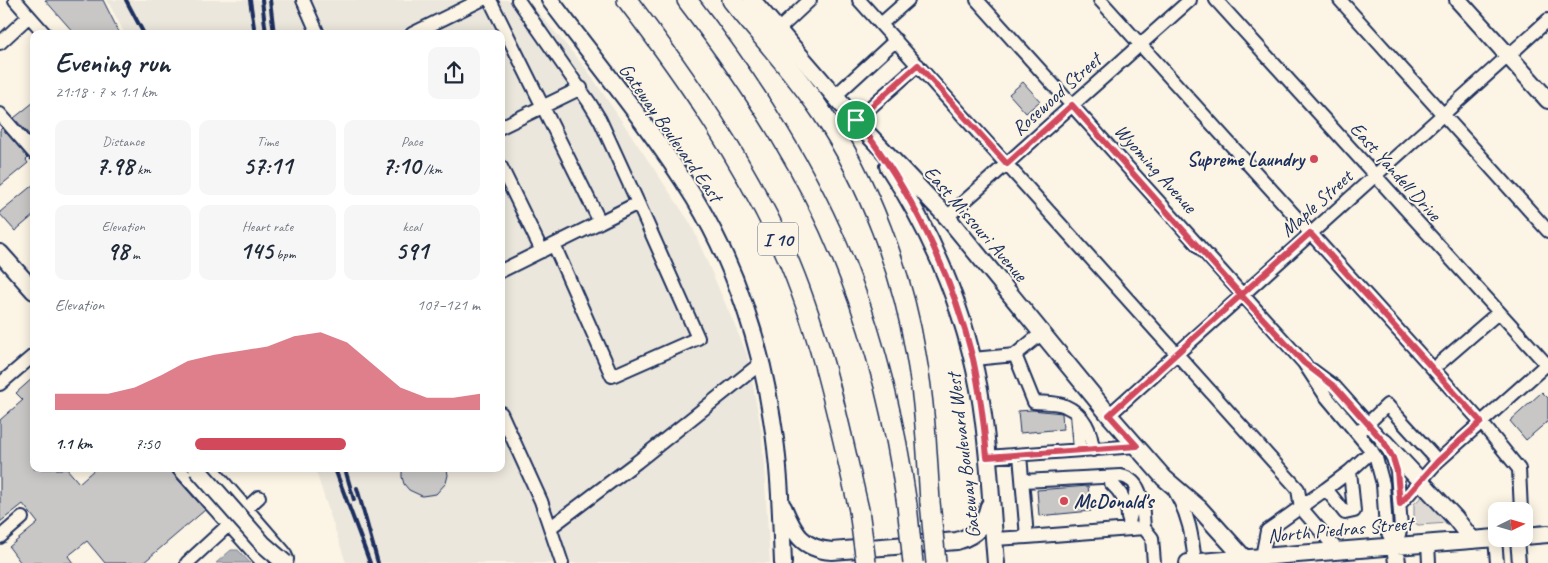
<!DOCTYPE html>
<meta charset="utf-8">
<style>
body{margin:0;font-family:Caveat,sans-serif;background:#f6f6f7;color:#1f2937;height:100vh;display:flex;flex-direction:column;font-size:19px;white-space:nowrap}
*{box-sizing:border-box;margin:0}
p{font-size:16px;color:#747a83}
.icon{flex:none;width:28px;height:28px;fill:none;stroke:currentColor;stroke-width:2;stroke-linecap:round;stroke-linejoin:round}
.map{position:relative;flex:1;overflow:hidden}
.sheet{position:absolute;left:30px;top:30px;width:475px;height:442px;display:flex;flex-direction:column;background:#fff;border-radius:10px;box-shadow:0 2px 12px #0003}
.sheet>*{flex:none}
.needle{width:32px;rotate:85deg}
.buttons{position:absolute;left:1488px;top:502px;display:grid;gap:10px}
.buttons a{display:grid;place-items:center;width:45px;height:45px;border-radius:10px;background:#fff;box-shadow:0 2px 12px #0003;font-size:25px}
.pin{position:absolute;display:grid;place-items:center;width:42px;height:42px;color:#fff;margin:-21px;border:2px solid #fff;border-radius:50%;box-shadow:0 1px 5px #0007}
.round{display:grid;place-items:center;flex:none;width:52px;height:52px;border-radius:10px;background:#f6f6f7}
.headline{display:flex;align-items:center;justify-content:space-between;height:85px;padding:0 25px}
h1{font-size:28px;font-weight:700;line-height:38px}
.figures{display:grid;grid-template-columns:repeat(3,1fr);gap:8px;height:85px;padding:5px 25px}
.figures div{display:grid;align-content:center;border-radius:10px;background:#f6f6f7;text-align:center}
.figures b{font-size:25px;font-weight:700}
.figures small{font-size:14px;font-weight:400}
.figures p{font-size:14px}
.chart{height:140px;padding:10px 25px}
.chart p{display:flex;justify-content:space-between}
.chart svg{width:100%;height:90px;margin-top:5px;fill:#d1495b;opacity:.7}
ul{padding:0 25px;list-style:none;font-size:16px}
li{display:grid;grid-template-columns:80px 60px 1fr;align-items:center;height:38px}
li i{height:12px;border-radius:6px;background:#d1495b}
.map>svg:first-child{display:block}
.built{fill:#ece7dc}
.green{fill:#dfdbd4;stroke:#7d8599}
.water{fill:#b2b4b8;stroke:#767f94}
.building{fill:#c8c7c6;stroke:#1b2f5e}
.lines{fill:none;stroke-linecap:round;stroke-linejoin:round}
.minor-casing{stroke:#1b2f5e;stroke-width:16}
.major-casing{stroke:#1b2f5e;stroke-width:20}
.highway-casing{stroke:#1b2f5e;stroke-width:22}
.minor{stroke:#fcf5e5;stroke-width:12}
.major{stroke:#fcf5e5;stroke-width:16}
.highway{stroke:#fcf5e5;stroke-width:19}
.rail{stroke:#1b2f5e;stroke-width:4}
.major-bridge-casing{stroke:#1b2f5e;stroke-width:20;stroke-linecap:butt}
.highway-bridge-casing{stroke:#1b2f5e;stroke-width:22;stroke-linecap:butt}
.major-bridge{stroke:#fcf5e5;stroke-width:16}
.highway-bridge{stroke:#fcf5e5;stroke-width:19}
.route-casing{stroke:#fff;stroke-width:10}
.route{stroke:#d1495b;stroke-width:6}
.poi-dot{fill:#d1495b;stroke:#fcf5e5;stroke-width:2}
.labels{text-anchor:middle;stroke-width:4;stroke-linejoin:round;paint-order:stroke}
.shield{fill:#fcf5e5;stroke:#5e6a86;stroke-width:1}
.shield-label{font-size:19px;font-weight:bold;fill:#1b2f5e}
.street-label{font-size:20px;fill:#1b2f5e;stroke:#fcf5e5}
.poi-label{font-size:20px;font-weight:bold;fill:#1b2f5e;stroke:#fcf5e5;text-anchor:end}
</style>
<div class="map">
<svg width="1548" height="563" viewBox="0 0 1548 563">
<rect width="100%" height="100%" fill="#fcf5e5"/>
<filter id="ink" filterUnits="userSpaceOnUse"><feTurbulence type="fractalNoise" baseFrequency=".02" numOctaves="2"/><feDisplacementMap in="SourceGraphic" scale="10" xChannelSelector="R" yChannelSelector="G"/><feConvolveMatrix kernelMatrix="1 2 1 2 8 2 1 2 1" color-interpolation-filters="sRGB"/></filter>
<g filter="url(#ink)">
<path class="built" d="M107 0H528L588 71 691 224 747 354 762 434 770 563H346L315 469H501V34H125Z"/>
<path class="green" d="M1426 493 1449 523 1418 525 1414 522V504Z"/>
<path class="water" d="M231 550H238L250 563H216Z"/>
<path class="building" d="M45 0H103L120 34H75Z
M1023 82 1040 101 1026 113 1009 94Z
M34 102V140L14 118Z
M2 128 28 158 26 160 28 163 0 186V130Z
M34 184V215L15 231 0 214V212Z
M34 377V469H67L79 483 95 469H171L173 474 205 510 143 563H105L87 541 68 556 73 563H21L9 547 38 523 23 504 0 522V420L23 400 16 393Z
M1542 392 1548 398V421L1526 440 1510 421Z
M1032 410 1062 413 1063 429 1020 433 1018 411Z
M402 469H447L448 475 446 483 436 494 422 496 409 490 404 484 402 477Z
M1088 486 1091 511 1039 516 1037 490Z"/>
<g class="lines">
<defs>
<path id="minor" d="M15 0 45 34
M303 0 318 34
M490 0 600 222 501 271
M518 0 589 102 600 120 638 203 600 222
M859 0 1298 489 1301 508 1338 551
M977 0 1304 363 1325 395 1371 450 1376 458 1383 484 1386 529 1395 546
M1100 0 1481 422 1519 469 1521 511
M1216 0 1548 366
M1340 0 1548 231
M881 24 908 0
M778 30 810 0
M412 34 481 0
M0 43 29 16
M835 96 896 40
M0 114 34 153
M856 120 918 65
M501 127 581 88
M501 167 542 251
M947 217 1190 0
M554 245 612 376 698 338 638 203
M1015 355 1034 402C1044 403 1057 402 1065 406 1085 415 1091 430 1093 450
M973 359 1015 355 1042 333
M1440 363 1499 312
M1312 370 1335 387 1384 442 1393 458 1397 471 1401 528 1395 546
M0 384 34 355
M501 413 541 501 562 563
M1077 414 1080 450
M1109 415 1548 20
M1362 429 1387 405 1438 461
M987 457 1137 446
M179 469 263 563
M212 469 284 552 287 559 286 563
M1350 471 1326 489 1345 513 1354 511 1350 471 1372 451
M1023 481 1121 476C1145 481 1142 508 1144 528
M1111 483C1121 492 1128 504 1128 518
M1175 491C1189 516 1192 535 1195 563
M1400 504 1438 461 1548 363
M551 527 637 462 761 363
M1129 529C1128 514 1136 508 1135 493
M0 537 22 518
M1027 537 1144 528 1152 538 1154 563
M1495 538 1497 563
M994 539 1027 537 1020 455
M1517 539 1519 563
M1428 543 1429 563
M1262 557 1267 531 1326 489
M187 563 259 497"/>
<path id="major" d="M550 0C599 65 652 129 695 199 735 265 761 344 772 419 780 467 781 515 783 563
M752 0 864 130 947 217 1109 415 1164 478 1199 508 1244 558
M1458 0 1548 100
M888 166C932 233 964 309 979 389 989 446 991 505 996 563
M0 253 34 291
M1384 442 1455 518 1472 540
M783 507C794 533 802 549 832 551L957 541C977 535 984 526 989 506
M1524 536 1548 534
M1395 546 1397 563
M1188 563 1496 538"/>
<path id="highway" d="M627 0C688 80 743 160 785 252 821 334 839 423 859 510
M687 0C752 85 812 176 850 277 878 350 896 428 907 505
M732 0C762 37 795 73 822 113 868 181 903 274 916 355 925 404 927 453 930 502"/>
</defs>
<use href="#minor" class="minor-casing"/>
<use href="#major" class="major-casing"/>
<use href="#highway" class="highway-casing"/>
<use href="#minor" class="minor"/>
<use href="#major" class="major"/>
<use href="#highway" class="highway"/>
<path class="rail" d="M126 0 144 34
M250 0 255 34
M262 0 266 34
M270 0 274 34
M335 469 370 563
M345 469 354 500
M357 488 378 563"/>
<defs>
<path id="major-bridge" d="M197 469 263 544 285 563"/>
<path id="highway-bridge" d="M930 502 936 563
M907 505 913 563
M859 510 866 563"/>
</defs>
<use href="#major-bridge" class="major-bridge-casing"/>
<use href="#highway-bridge" class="highway-bridge-casing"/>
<use href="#major-bridge" class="major-bridge"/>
<use href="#highway-bridge" class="highway-bridge"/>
</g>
</g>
<g class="lines" filter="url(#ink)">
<defs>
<path id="route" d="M856 120C910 187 952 275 973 359 980 391 984 424 987 457L1137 446 1109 415 1241 295 1304 363 1335 387 1384 442 1393 458 1397 471 1400 504 1438 461 1481 422 1310 233 1241 295 1072 105 1007 164 918 65 856 120"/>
</defs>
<use href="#route" class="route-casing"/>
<use href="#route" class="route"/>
</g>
<g class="poi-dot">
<circle cx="1314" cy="159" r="5"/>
<circle cx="1064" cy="501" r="5"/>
</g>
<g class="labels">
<rect class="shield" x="758" y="222.5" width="40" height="33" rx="4"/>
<g class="shield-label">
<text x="778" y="246">I 10</text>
</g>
<g class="street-label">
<text transform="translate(1056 94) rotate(-42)" y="7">Rosewood Street</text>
<text transform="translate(671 132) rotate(55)" y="7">Gateway Boulevard East</text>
<text transform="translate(1156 168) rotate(48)" y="7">Wyoming Avenue</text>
<text transform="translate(1396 171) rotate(48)" y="7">East Yandell Drive</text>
<text transform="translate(1316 203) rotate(-42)" y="7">Maple Street</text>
<text transform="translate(976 223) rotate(49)" y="7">East Missouri Avenue</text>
<text transform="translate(963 456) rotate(-97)" y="7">Gateway Boulevard West</text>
<text transform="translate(1340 529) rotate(-5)" y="7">North Piedras Street</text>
</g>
<g class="poi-label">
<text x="1304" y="166">Supreme Laundry</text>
<text x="1074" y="508" text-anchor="start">McDonald's</text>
</g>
</g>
</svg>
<div class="buttons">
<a><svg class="needle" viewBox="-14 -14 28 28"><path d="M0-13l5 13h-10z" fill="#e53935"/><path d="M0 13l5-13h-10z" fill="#747a83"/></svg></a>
</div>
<div class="pin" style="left:856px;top:120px;background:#1e9e55"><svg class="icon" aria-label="arrive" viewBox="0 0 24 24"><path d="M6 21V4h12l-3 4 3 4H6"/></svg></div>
<section class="sheet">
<div class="headline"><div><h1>Evening run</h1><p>21:18 · 7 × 1.1 km</p></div><a class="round"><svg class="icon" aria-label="share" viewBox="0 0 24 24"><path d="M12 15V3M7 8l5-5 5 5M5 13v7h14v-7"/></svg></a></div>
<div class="figures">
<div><p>Distance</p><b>7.98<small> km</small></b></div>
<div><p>Time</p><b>57:11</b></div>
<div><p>Pace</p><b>7:10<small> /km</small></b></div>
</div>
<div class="figures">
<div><p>Elevation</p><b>98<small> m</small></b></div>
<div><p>Heart rate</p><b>145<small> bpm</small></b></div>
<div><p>kcal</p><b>591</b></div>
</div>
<div class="chart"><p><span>Elevation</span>107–121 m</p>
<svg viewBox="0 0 160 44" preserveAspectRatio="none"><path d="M0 44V36L10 36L20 36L30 33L40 27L50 20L60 17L70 15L80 13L90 8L100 6L110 11L120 22L130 33L140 38L150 38L160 36V44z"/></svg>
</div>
<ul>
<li><b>1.1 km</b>7:50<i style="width:53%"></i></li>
</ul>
</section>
</div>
